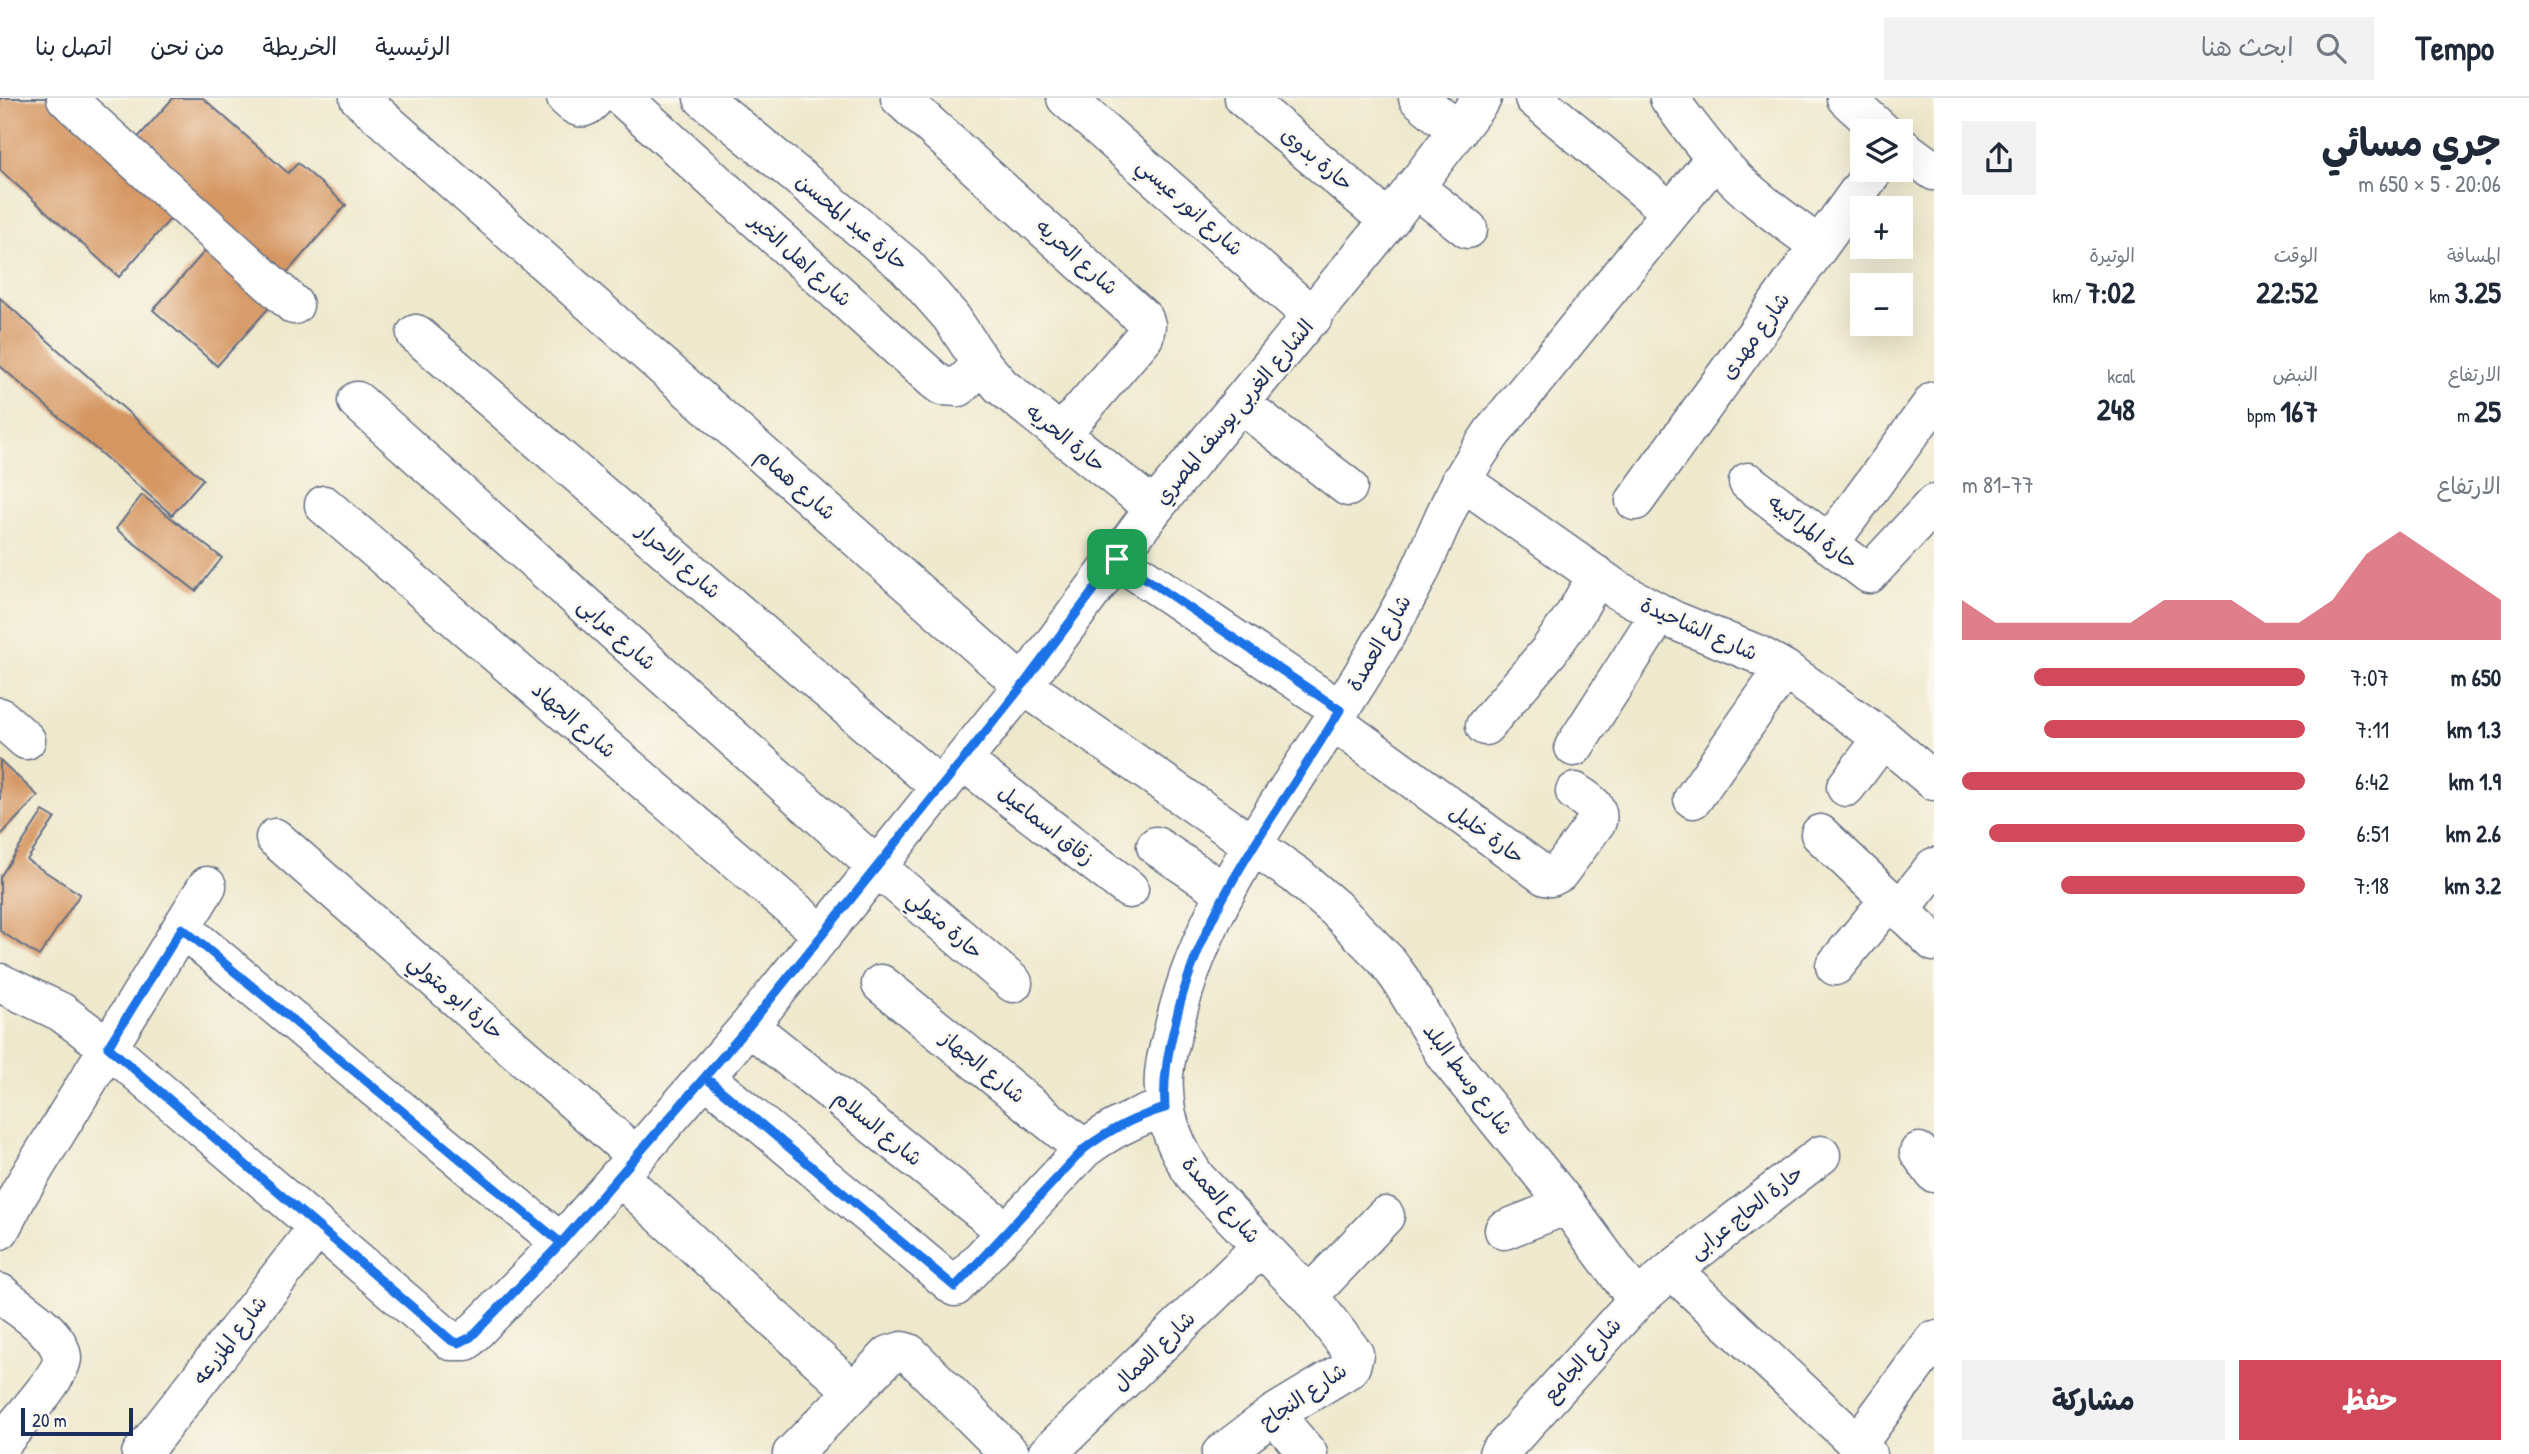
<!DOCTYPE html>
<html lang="ar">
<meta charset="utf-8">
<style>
body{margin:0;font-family:"Patrick Hand","Playpen Sans Arabic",sans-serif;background:#f2f2f3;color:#1f2937;direction:rtl;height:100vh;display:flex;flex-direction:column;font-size:26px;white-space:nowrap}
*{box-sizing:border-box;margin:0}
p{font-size:23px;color:#747a83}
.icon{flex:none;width:38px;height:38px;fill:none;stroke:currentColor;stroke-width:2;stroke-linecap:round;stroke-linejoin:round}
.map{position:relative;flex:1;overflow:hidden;direction:ltr}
.panel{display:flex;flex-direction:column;background:#fff;width:595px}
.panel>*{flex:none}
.fabs{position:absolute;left:1850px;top:21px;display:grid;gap:14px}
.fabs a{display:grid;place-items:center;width:63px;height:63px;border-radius:0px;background:#fff;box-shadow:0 7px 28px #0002;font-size:35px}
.scale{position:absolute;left:21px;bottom:18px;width:112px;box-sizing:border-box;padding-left:7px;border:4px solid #1b2f5e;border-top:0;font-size:19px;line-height:24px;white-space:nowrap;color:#1b2f5e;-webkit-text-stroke:5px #fbf7ec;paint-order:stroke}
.pin{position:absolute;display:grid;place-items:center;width:60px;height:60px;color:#fff;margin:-30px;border-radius:14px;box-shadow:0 4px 10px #0006}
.round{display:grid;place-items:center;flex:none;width:74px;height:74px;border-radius:0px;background:#f2f2f3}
.headline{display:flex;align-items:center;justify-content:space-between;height:119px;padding:0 28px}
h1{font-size:38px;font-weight:700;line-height:52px}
.stats{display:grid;grid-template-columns:repeat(3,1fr);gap:10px;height:119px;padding:7px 28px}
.stats div{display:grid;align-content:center}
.stats b{font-size:30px;font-weight:700}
.stats small{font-size:19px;font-weight:400}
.stats p{font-size:19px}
.chart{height:196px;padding:14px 28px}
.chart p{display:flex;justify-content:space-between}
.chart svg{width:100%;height:126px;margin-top:7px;fill:#d1495b;opacity:.7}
.action{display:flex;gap:14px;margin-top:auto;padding:14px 28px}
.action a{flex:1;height:80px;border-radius:0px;background:#d1495b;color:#fff;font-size:28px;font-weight:700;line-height:80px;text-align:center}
.action a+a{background:#f2f2f3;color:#1f2937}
ul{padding:0 28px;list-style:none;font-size:23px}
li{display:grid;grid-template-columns:112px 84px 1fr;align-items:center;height:52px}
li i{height:18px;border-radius:9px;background:#d1495b}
header{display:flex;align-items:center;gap:42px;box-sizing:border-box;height:98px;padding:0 35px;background:#fff;border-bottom:2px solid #e0e1e3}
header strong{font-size:33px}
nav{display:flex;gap:38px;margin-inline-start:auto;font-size:24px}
.search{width:490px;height:63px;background:#f2f2f3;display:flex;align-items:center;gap:18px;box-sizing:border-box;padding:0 24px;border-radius:0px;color:#747a83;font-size:26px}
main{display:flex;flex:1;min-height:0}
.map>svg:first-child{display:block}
.building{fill:#d59662}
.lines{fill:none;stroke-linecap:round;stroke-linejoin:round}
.minor-casing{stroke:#657084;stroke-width:41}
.minor{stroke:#fff;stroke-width:38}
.route-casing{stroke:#fff;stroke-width:14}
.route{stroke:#1a73e8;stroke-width:9}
.labels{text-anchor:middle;stroke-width:5;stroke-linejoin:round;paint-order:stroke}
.street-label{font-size:21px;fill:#1b2f5e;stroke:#fbf7ec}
</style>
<header>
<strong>Tempo</strong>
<div class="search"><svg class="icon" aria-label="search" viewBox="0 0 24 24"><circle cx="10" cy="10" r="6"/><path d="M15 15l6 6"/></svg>ابحث هنا</div>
<nav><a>الرئيسية</a><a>الخريطة</a><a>من نحن</a><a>اتصل بنا</a></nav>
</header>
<main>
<section class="panel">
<div class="headline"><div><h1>جري مسائي</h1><p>20:06 · 5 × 650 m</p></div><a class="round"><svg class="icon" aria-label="share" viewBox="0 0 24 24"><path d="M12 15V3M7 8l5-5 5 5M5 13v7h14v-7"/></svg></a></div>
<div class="stats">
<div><p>المسافة</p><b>3.25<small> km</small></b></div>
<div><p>الوقت</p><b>22:52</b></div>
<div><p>الوتيرة</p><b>7:02<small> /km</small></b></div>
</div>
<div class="stats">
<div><p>الارتفاع</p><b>25<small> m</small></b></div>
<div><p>النبض</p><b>167<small> bpm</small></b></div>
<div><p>kcal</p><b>248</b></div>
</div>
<div class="chart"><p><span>الارتفاع</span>77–81 m</p>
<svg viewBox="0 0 160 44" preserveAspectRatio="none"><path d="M0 44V30L10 38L20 38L30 38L40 38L50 38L60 30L70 30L80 30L90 38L100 38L110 30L120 14L130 6L140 14L150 22L160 30V44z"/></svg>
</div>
<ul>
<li><b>650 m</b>7:07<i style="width:79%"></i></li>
<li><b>1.3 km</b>7:11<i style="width:76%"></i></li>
<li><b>1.9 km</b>6:42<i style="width:100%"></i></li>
<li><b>2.6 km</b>6:51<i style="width:92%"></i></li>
<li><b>3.2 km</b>7:18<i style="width:71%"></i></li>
</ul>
<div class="action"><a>حفظ</a><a>مشاركة</a></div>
</section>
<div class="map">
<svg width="1934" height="1356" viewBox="0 0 1934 1356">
<rect width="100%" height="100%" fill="#fbf7ec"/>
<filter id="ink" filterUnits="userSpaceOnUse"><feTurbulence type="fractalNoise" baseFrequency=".0143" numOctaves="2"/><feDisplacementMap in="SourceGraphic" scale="14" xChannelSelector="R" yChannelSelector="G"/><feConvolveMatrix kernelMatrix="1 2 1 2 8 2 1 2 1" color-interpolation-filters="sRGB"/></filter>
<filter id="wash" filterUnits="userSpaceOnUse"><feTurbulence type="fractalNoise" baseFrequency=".00686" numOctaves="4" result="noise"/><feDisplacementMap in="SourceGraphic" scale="28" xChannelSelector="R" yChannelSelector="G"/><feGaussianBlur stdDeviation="1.57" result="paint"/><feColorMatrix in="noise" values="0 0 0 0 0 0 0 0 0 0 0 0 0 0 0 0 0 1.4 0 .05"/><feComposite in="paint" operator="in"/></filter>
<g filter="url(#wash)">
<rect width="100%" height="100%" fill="#eee8cc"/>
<g id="blocks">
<path class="building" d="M0 0H54L179 111 119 179 0 72Z
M173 0H203L288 75 298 65 346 107 285 177 134 44Z
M212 145 276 202 217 268 153 212Z
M0 200 203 381 172 417 0 268Z
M142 397 222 460 196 493 116 431Z
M0 662 38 698 0 738Z
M43 713 55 720 27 762 80 796 39 858 0 833V779Z"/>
</g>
</g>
<g filter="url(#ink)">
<use href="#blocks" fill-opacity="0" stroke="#657084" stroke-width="2"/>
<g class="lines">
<defs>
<path id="minor" d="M66 0 294 207
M359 0 1023 587 1296 777 1335 810 1386 862 1400 881 1445 957 1567 1107 1637 1202
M566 0C578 11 584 14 595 0
M623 0 934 282 942 288 959 289 982 266
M703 0 906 168 951 219 982 266 1001 288 1154 410
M900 0 1144 221 1146 227 1144 239 1061 336
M1066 0 1313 219
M1244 0 1389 123
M1418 0 1458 33
M1534 0 1671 114
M1669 0C1689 28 1710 56 1734 80 1760 106 1790 126 1819 148
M1846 0 1882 33
M1900 48 1934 73
M1414 89 1468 131
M416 236 941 690
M357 303 877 769 1013 885
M1241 306 1348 389
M1461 382 1617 492 1673 522 1757 556 1784 571 1883 640 1934 683
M1748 384 1869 476 1934 406
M1635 403 1874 72
M324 407 823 837
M1829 446 1934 303
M1117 461 1340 612
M0 619 26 642
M1333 623 1545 778 1551 779 1559 775 1597 723C1600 708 1586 702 1575 694
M1485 628 1549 553 1575 516 1597 477
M1574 649 1660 515
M963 663 1129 791
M1846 689 1883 640
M1693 701 1784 571
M1820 736 1934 844
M275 740 636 1058
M1156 748 1224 794
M1901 811 1934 769
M182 830 561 1145
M1835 868 1890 801
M0 885 61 914 108 949 451 1243H466L561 1145 749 928 1023 587 1154 410 1389 123 1482 0
M881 886 1084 1051
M749 928 1006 1133
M705 979 955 1189 1084 1051C1109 1032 1135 1019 1165 1010
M1919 1054 1934 1075
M619 1078 853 1293
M0 1132 20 1094 207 788
M1504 1132 1567 1107
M1672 1172 1859 1347
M0 1195C19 1211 43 1224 57 1245 59 1249 62 1255 62 1260 62 1278 13 1330 0 1347
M1309 1198 1385 1118
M1274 1316 1308 1356
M141 1356 318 1129
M792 1356 889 1257 902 1253 909 1255 1010 1356
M1047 1356 1261 1149
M1221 1356 1274 1316 1347 1272 1351 1268 1354 1256 1309 1198 1196 1080C1177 1052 1165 1025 1164 992 1162 970 1169 950 1174 929 1206 788 1304 677 1376 554 1391 528 1406 502 1419 475 1433 445 1445 413 1461 384 1470 367 1481 351 1492 335L1715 60
M1498 1356 1637 1202 1672 1172 1821 1057
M1867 1356 1860 1350 1859 1344 1934 1242"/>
</defs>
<use href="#minor" class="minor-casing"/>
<use href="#minor" class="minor"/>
</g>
</g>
<g class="lines" filter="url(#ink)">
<defs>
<path id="route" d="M1117 461 1023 587 749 928 561 1145 182 830 108 949 452 1243 459 1245 471 1239 561 1145 705 979 955 1189 1084 1051C1109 1032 1135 1019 1165 1010 1163 980 1168 954 1175 926 1202 804 1278 717 1340 612L1117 461"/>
</defs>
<use href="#route" class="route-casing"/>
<use href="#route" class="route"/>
</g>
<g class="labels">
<g class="street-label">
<text transform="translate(1317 61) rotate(40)" y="7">حارة بدوى</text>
<text transform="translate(1190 109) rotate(42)" y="7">شارع انور عيسي</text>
<text transform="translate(852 124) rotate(40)" y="7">حارة عبد المحسن</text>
<text transform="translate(1077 159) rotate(42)" y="7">شارع الحريه</text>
<text transform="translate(801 162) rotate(42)" y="7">شارع اهل الخير</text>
<text transform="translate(1755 238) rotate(-54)" y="7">شارع مهدى</text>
<text transform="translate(1234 314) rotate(-50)" y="7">الشارع الغربى يوسف المصري</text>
<text transform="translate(1066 340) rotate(39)" y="7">حارة الحريه</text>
<text transform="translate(796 386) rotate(41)" y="7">شارع همام</text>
<text transform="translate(1813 434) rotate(38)" y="7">حارة المراكبيه</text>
<text transform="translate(679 463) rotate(41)" y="7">شارع الاحرار</text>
<text transform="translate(1699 531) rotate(24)" y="7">شارع الشاحيدة</text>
<text transform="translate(617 536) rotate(42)" y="7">شارع عرابى</text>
<text transform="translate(1379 545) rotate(-60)" y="7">شارع العمدة</text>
<text transform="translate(574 622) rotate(41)" y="7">شارع الجهاد</text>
<text transform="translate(1046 727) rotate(38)" y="7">زقاق اسماعيل</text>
<text transform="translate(1487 736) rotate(36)" y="7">حارة خليل</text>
<text transform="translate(945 827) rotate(41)" y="7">حارة متولي</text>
<text transform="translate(456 899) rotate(41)" y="7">حارة ابو متولي</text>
<text transform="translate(983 969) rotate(39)" y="7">شارع الجهاز</text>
<text transform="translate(1468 981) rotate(53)" y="7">شارع وسط البلد</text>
<text transform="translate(878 1030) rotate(39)" y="7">شارع السلام</text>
<text transform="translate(1221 1102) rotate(49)" y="7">شارع العمدة</text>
<text transform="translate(1746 1114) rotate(-38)" y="7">حارة الحاج عرابى</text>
<text transform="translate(230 1242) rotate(-52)" y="7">شارع المزرعه</text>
<text transform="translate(1154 1253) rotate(-44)" y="7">شارع العمال</text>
<text transform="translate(1582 1262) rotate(-48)" y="7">شارع الجامع</text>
<text transform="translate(1303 1298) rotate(-34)" y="7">شارع النجاح</text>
</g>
</g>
</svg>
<div class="fabs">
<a><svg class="icon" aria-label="layers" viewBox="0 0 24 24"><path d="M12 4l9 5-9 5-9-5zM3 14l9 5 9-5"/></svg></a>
<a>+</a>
<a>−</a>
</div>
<div class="scale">20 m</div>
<div class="pin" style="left:1117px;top:461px;background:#1e9e55"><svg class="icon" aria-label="arrive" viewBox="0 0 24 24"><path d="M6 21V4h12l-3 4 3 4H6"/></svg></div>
</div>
</main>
